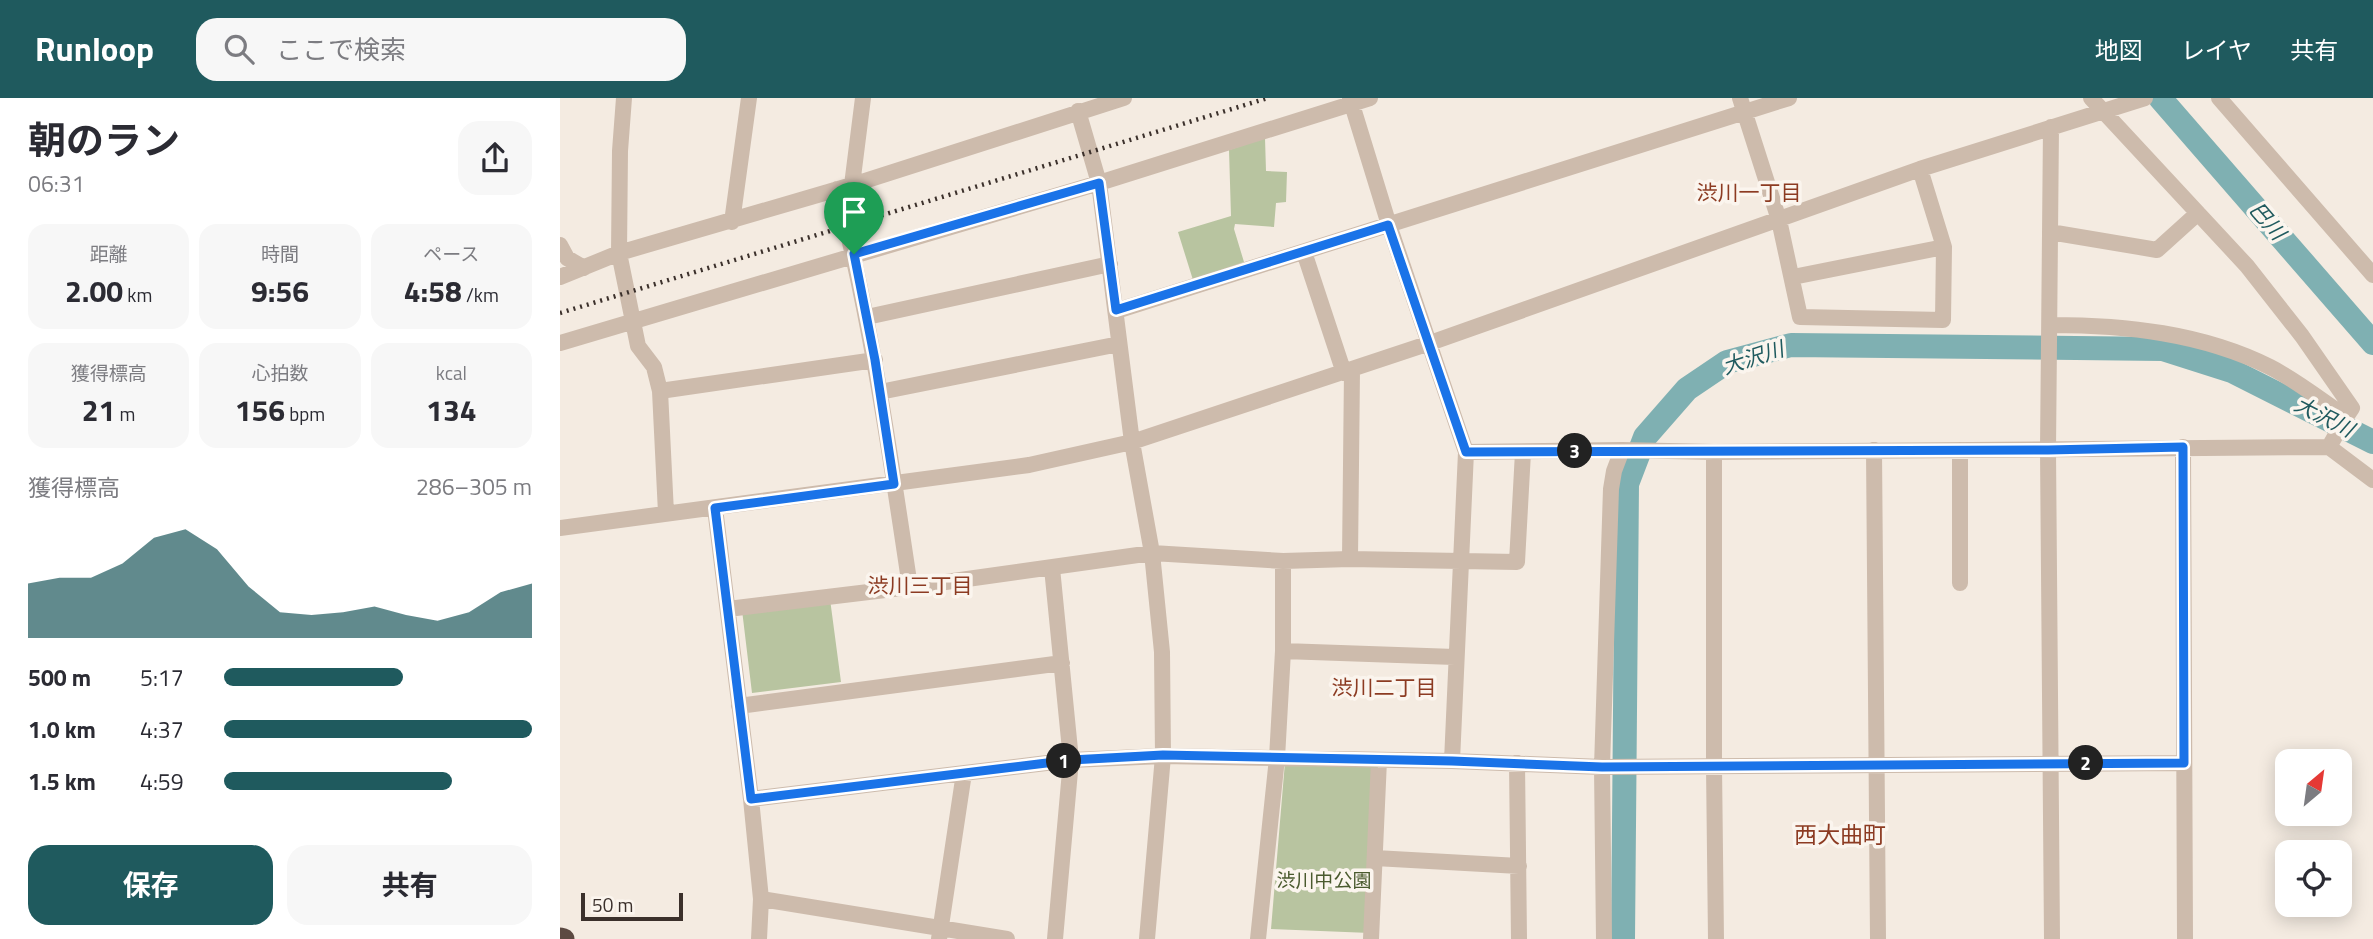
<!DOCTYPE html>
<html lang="ja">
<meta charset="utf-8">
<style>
body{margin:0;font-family:"Titillium Web","Noto Sans JP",sans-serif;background:#f7f7f7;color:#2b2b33;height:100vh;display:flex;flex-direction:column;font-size:26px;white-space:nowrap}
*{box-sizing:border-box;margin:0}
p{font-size:23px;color:#7c7c81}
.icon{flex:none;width:38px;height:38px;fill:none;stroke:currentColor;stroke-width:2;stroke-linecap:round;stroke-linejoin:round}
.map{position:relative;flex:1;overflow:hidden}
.sheet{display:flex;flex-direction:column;background:#fff;width:560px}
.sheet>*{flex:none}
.needle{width:46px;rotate:29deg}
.controls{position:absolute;left:1715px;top:651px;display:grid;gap:14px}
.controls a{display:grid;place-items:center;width:77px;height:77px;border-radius:14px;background:#fff;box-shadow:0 4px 18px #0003;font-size:35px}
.scale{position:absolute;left:21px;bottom:18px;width:102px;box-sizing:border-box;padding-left:7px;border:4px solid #3b302b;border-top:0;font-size:19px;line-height:24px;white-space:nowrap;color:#3b302b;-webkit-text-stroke:5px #fbf5ee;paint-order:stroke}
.pin{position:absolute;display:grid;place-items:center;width:60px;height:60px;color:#fff;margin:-72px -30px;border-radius:50% 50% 50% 0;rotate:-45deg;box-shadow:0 0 7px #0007}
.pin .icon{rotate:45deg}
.km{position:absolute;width:35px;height:35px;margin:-18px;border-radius:50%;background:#222;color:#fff;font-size:19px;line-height:35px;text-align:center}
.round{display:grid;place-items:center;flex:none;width:74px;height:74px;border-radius:21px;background:#f7f7f7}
.summary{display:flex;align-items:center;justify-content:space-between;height:119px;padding:0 28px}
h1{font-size:38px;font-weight:700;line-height:52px}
.stats{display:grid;grid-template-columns:repeat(3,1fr);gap:10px;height:119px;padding:7px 28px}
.stats div{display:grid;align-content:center;border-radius:18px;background:#f7f7f7;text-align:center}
.stats b{font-size:30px;font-weight:700}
.stats small{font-size:19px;font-weight:400}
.stats p{font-size:19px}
.chart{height:196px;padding:14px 28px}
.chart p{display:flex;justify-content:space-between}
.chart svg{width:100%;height:126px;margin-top:7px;fill:#1f5a5e;opacity:.7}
.primary-button{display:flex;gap:14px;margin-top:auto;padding:14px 28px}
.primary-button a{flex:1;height:80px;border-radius:21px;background:#1f5a5e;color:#fff;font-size:28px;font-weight:700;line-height:80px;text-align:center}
.primary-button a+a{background:#f7f7f7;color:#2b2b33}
ul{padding:0 28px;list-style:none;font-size:23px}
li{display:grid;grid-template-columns:112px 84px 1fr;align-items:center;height:52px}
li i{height:18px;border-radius:9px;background:#1f5a5e}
header{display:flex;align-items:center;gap:42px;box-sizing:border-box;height:98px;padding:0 35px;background:#1f5a5e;color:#fff}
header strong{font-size:33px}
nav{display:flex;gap:38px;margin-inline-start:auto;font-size:24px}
.search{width:490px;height:63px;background:#f7f7f7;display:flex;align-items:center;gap:18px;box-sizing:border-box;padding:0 24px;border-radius:21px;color:#7c7c81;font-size:26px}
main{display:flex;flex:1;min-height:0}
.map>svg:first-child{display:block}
.green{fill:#b8c4a0}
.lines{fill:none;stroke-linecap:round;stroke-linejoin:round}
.river{stroke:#7fb0b2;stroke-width:24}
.minor{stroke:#cdbbac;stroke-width:16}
.highway{stroke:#5c4a42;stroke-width:21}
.rail{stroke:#3b302b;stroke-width:4.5;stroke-dasharray:2 5;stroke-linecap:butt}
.route-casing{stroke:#fff;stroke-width:14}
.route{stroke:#1a73e8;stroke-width:9}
.labels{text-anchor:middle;stroke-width:7;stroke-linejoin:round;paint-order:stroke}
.park-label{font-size:19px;fill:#4a5a2e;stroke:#fbf5ee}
.neighbourhood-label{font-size:21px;fill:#8c3b22;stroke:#fbf5ee}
.water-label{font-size:21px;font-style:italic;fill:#1f5a5e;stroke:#fbf5ee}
.quarter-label{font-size:23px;fill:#8c3b22;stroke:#fbf5ee}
</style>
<header>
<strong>Runloop</strong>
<div class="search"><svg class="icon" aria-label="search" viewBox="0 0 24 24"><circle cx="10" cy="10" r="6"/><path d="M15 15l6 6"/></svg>ここで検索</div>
<nav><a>地図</a><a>レイヤ</a><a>共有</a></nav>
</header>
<main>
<section class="sheet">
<div class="summary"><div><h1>朝のラン</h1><p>06:31</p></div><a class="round"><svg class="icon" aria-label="share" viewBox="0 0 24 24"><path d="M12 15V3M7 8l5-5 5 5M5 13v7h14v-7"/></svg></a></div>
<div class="stats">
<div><p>距離</p><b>2.00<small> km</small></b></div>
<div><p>時間</p><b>9:56</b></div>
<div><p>ペース</p><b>4:58<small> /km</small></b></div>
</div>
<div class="stats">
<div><p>獲得標高</p><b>21<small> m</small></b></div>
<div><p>心拍数</p><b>156<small> bpm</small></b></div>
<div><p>kcal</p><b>134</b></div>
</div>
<div class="chart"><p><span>獲得標高</span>286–305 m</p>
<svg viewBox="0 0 160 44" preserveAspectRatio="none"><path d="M0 44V25L10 23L20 23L30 18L40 9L50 6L60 13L70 26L80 35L90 36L100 35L110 33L120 36L130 38L140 35L150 28L160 25V44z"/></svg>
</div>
<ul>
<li><b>500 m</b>5:17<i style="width:58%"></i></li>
<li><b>1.0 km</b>4:37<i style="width:100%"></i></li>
<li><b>1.5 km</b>4:59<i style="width:74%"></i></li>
</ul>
<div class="primary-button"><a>保存</a><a>共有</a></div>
</section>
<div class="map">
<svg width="1813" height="841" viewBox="0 0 1813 841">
<rect width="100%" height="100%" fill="#f4ebe1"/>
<path class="green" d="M705 40 706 73 727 74 726 104 716 105 714 129 675 126 674 131 684 164 633 182 618 134 671 118 669 52Z
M270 501 281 584 192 595 182 512Z
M725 664 818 667 810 835 711 831Z"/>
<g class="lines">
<path class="river" d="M1600 0 1813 245
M1063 841 1067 386 1085 339 1127 291 1167 264 1231 247 1603 251 1672 273 1813 344"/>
<path class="minor" d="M64 0 60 53 59 155 78 248 94 269 100 293 106 415
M790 0 829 127 906 354 892 663
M1180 0 1219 122 1240 219 1383 222 1384 149 1360 71
M1659 0 1813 177
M518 13 539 85 572 344 592 455 602 554 603 658 587 841
M1491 29 1488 352 1492 841
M292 87 303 0
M277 91C311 222 330 356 350 489
M172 124 189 0
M1490 134 1597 152 1638 115
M0 147 7 160 24 170
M744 154 784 275
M0 179 59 155 292 87 564 0
M1233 179 1384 149
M556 213 1229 0
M307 219 550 166
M1491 227C1565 227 1642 235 1710 269 1736 282 1761 302 1786 319L1792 310 1742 238 1687 168 1531 0
M0 245 539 85 810 0
M100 293 315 262
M320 294 559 246
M1623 349 1625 841
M1769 349 1786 319
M1314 352 1318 841
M906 354 1062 352 1154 354 1769 349 1813 382
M1154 354V668L1156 841
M155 410 191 701 201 801 199 841
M0 430 469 367 572 344 870 245 1360 71 1585 0
M790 461 792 272
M492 470 511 662 495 841
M1400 485V352
M168 511 350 489 592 455 723 463 790 461 957 464 963 354
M723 553 895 559
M179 608 502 565
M957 665 959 841
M191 701 511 662 603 658 892 663 1042 669 1624 665
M815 760 959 768
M201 801 447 841
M379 841 404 675
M698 841 717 660 723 553V463
M811 841 819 662
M1044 841 1042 669 1051 391 1054 373 1062 352"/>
<path class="highway" d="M0 840 4 841"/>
<path class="rail" d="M0 215 708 0"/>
</g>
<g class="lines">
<defs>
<path id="route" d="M539 85 556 212 828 127 906 354 1488 352 1623 349 1624 665 1042 669 892 663 603 657 511 662 191 701 155 410 334 386 315 262 294 156Z"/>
</defs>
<use href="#route" class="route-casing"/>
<use href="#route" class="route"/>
</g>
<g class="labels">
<g class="park-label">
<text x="764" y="789">渋川中公園</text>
</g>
<g class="neighbourhood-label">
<text x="1189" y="102">渋川一丁目</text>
<text x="360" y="495">渋川三丁目</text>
<text x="824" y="597">渋川二丁目</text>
</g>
<g class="water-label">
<text transform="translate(1707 123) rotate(49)" y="7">巴川</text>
<text transform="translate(1193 260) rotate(-18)" y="7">大沢川</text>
<text transform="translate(1764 319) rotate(27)" y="7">大沢川</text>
</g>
<g class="quarter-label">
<text x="1280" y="745">西大曲町</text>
</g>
</g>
</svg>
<div class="controls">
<a><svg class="needle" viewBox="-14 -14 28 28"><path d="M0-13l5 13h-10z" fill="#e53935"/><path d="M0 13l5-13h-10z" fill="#7c7c81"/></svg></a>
<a><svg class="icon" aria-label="locate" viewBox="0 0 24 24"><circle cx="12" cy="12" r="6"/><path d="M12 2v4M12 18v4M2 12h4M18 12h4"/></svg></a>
</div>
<div class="scale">50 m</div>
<div class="pin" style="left:294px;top:156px;background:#1e9e55"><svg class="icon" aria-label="arrive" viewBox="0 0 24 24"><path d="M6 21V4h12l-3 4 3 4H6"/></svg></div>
<b class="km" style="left:504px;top:663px">1</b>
<b class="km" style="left:1526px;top:665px">2</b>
<b class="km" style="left:1015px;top:353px">3</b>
</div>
</main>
